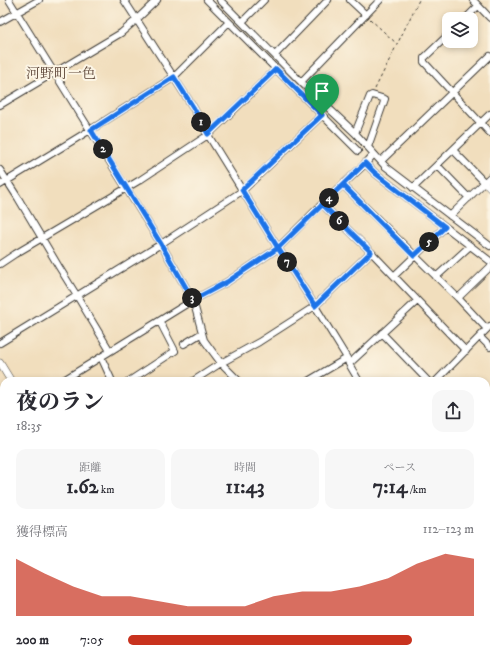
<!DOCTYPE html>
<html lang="ja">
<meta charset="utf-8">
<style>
body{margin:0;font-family:"IM FELL DW Pica","Noto Serif JP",serif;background:#f7f7f7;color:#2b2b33;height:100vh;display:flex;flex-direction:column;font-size:15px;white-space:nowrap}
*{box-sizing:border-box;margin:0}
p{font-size:13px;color:#7c7c81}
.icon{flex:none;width:22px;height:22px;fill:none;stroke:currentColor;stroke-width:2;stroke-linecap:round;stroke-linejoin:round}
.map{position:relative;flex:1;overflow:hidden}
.side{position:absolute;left:0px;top:377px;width:490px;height:286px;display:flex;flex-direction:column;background:#fff;border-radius:12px 12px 0 0;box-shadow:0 2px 6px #0003}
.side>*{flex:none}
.fabs{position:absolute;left:442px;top:12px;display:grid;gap:8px}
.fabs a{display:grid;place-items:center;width:36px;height:36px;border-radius:8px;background:#fff;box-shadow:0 2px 6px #0003;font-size:20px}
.pin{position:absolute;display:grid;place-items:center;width:34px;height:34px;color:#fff;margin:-41px -17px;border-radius:50% 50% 50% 0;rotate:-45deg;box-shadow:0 0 4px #0007}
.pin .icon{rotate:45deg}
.km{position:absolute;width:20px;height:20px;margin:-10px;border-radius:50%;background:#222;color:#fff;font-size:11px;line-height:20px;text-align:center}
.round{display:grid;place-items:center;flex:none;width:42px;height:42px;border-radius:12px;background:#f7f7f7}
.head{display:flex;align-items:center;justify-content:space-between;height:68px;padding:0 16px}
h1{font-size:22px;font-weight:800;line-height:30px}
.stats{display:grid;grid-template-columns:repeat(3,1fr);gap:6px;height:68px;padding:4px 16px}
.stats div{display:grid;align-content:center;border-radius:10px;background:#f7f7f7;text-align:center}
.stats b{font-size:20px;font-weight:800}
.stats small{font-size:11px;font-weight:400}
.stats p{font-size:11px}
.chart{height:112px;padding:8px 16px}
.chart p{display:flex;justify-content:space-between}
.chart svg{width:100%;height:72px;margin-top:4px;fill:#c8321e;opacity:.7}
ul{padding:0 16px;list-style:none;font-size:13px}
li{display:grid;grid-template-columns:64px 48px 1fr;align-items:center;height:30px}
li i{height:10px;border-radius:5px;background:#c8321e}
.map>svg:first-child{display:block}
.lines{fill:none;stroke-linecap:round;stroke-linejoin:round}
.minor-casing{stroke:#3c3934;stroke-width:8}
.tertiary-casing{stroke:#3c3934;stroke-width:8}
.path{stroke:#3c3934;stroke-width:1;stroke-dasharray:3 3;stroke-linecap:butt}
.minor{stroke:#fff;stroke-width:6}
.tertiary{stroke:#fff;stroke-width:7}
.route-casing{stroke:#fff;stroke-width:8}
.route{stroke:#1a73e8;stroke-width:5}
.labels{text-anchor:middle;stroke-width:4;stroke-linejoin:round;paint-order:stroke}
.quarter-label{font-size:14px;fill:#5f483b;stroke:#fcf5e5}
</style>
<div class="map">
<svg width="490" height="663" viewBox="0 0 490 663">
<rect width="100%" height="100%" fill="#fcf5e5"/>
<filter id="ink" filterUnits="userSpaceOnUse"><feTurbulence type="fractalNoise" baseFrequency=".025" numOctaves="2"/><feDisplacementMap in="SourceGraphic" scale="8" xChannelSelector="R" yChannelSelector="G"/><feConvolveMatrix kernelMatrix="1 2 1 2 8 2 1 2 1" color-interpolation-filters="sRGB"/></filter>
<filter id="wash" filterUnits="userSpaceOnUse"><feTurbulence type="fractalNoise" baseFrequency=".012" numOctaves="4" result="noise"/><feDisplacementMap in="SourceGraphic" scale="16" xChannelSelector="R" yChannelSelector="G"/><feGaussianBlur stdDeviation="0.9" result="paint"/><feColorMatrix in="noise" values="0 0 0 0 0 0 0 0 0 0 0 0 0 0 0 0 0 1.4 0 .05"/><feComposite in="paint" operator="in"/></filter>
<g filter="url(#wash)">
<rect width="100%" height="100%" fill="#f1debd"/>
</g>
<g filter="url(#ink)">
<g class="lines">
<defs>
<path id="minor" d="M9 0 161 244 193 300 204 340 212 351 221 363 239 381
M124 0 193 107 208 135 278 248 315 306 347 358 349 364 359 381
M207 0 358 151
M220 0 301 82 355 133 385 166 490 246
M350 0 366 15
M473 0 490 18
M465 19 478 6
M0 22 39 0
M242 22 264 0
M449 34 424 58V62L490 133
M275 55 328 0
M301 82 380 0
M0 105 121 33 136 20 157 0
M355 133 370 96 372 95 385 99 368 147
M453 150 490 188
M381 161 490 56
M365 163 375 173 490 261
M437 165 469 198
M0 170 18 198 59 267 77 296 110 351
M0 185 100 124 174 77 229 22
M343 185 458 298 487 329
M413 188 490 114
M322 204 371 252 466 351
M450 216 490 177
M0 264 15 254 140 180 208 135 276 69
M394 276 445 227
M436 277 470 246
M458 298 490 267
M382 333 428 381
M480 337 490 347
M0 343 161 244 242 191 322 115
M184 344 202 333
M101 357 112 381
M349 364 417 301
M62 381 193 300 227 282 278 248 322 204 365 164 374 154
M129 381 175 351 160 322
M193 381 221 363 259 342 315 306 371 252
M308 381 347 358
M436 381 490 326
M0 422 4 419
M486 429 490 425
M486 438 490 442
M0 452 4 459
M0 520 4 517
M0 535 4 542
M486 548 490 554
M0 584 4 582
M0 621 4 619
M486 621 490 619
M0 659 4 657
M11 659 12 663
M69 659 72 663
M282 659 285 663
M149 663 154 659
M268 663 273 659
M400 663 406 659
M459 663 464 659"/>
<path id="tertiary" d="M0 363 11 381
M486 528 490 524
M191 659 194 663
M350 663 354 659"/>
</defs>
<use href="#minor" class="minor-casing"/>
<use href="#tertiary" class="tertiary-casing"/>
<path class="path" d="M370 19 397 44
M375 89 419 0"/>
<use href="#minor" class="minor"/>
<use href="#tertiary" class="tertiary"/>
</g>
</g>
<g class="lines" filter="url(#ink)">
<defs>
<path id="route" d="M322 115 276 69 208 134 193 107 174 77 91 130 161 244 193 300 227 282 278 248 365 163 375 173 445 227 414 256 343 185 322 204 371 252 315 306 278 248 242 190 322 115"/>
</defs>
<use href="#route" class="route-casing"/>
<use href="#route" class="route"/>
</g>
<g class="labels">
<g class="quarter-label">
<text x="61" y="78">河野町一色</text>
</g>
</g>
</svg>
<div class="fabs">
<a><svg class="icon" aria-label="layers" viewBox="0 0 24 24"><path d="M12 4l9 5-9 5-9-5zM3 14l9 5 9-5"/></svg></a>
</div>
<div class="pin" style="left:322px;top:115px;background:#1e9e55"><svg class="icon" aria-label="arrive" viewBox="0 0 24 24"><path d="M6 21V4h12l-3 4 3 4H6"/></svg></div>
<b class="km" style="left:201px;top:122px">1</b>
<b class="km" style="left:103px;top:149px">2</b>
<b class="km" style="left:192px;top:298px">3</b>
<b class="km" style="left:329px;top:198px">4</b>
<b class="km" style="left:429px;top:242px">5</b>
<b class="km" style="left:339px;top:221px">6</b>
<b class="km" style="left:287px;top:262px">7</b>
<section class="side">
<div class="head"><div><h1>夜のラン</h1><p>18:35</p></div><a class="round"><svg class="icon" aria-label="share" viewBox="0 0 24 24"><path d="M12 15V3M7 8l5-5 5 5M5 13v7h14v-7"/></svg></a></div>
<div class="stats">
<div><p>距離</p><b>1.62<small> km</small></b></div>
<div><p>時間</p><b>11:43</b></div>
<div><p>ペース</p><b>7:14<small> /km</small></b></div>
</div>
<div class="chart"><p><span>獲得標高</span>112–123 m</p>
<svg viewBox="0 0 160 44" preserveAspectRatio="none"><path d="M0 44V9L10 18L20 26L30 32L40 32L50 35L60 38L70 38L80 38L90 32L100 29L110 29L120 26L130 21L140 12L150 6L160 9V44z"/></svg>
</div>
<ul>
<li><b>200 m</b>7:05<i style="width:82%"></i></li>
</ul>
</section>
</div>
